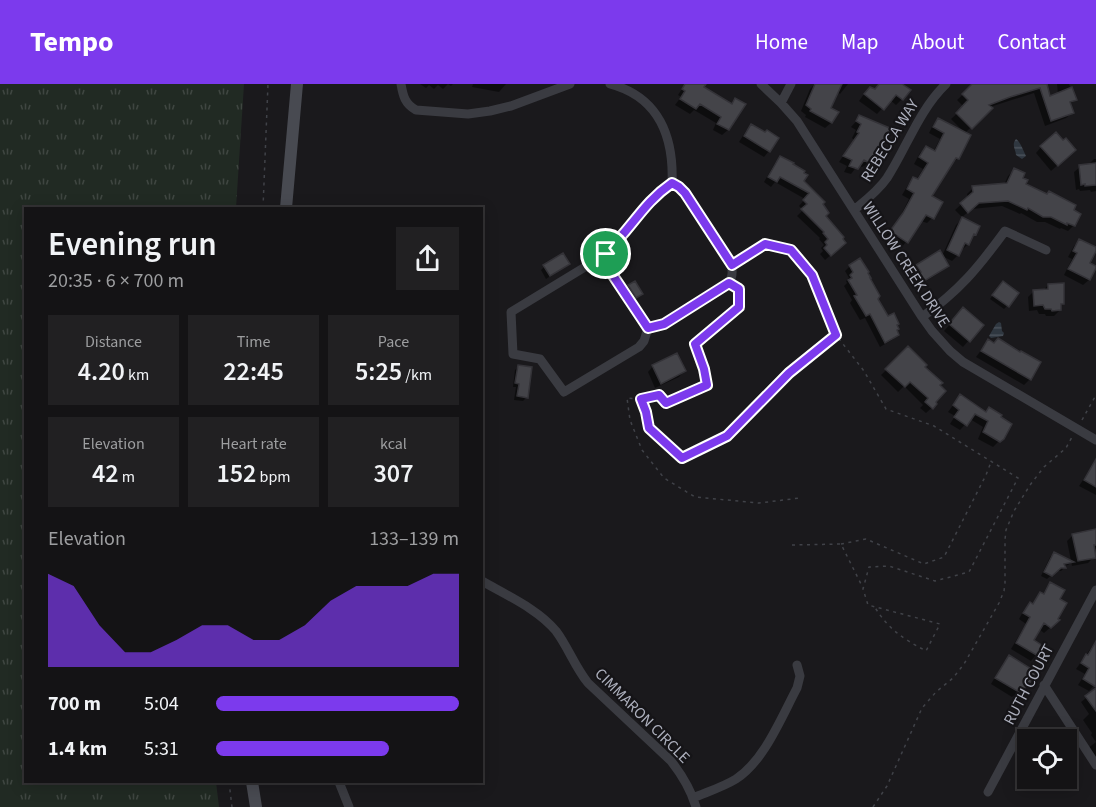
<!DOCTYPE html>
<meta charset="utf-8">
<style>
body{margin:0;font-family:"Source Sans 3",sans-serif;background:#212022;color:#f1f3f6;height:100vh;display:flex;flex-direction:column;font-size:22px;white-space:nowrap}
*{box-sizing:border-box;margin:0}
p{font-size:20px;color:#9d9ea0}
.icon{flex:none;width:33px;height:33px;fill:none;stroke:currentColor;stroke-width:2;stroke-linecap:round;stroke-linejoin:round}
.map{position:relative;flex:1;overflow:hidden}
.drawer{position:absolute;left:24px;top:123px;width:459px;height:576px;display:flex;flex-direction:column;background:#141315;border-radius:0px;box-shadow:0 3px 15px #0003,0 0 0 2px #333234}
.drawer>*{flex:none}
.controls{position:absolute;left:1017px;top:645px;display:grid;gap:12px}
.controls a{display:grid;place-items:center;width:60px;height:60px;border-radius:0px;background:#141315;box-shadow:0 3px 15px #0003,0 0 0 2px #333234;font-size:30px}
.pin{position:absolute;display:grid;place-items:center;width:51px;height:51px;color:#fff;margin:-26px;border:3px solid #fff;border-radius:50%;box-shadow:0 2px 6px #0007}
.round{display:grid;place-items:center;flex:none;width:63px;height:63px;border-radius:0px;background:#212022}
.head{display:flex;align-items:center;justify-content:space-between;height:102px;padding:0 24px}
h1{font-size:33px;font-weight:600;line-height:45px}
.figures{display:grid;grid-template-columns:repeat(3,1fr);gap:9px;height:102px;padding:6px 24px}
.figures div{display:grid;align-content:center;border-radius:0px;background:#212022;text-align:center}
.figures b{font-size:26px;font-weight:600}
.figures small{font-size:16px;font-weight:400}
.figures p{font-size:16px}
.chart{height:168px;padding:12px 24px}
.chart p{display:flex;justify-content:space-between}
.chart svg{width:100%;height:108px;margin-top:6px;fill:#7c3aed;opacity:.7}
ul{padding:0 24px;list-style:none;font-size:20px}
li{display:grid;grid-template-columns:96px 72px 1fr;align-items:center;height:45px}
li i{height:15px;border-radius:8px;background:#7c3aed}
header{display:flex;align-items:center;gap:36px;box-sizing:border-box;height:84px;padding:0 30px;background:#7c3aed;color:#fff}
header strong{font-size:28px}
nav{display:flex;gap:33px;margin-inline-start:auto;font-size:21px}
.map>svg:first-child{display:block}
.grass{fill:url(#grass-tufts)}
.water{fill:url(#water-rules)}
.shadow{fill:#0007}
.building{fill:#444449;stroke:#343338;stroke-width:1.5}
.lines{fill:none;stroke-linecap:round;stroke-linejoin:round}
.path{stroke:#404248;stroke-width:1.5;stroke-dasharray:3 4.5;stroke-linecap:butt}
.minor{stroke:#3a3b41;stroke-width:9}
.secondary{stroke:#484a51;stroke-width:12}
.route-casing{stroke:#fff;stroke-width:12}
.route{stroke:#7c3aed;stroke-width:8}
.labels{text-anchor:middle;stroke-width:4.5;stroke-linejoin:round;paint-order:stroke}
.street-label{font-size:16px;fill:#acafbc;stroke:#151417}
</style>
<header>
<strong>Tempo</strong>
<nav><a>Home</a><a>Map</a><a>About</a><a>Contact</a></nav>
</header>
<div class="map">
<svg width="1096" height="723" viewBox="0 0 1096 723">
<defs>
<pattern id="grass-tufts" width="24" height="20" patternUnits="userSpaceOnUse" patternTransform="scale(1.5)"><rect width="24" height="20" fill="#212a23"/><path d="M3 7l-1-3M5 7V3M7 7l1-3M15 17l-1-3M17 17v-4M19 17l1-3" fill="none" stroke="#3f4641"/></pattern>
<pattern id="water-rules" width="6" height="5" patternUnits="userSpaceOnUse" patternTransform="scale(1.5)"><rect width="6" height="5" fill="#2f3740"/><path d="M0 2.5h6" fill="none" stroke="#4a515a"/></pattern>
</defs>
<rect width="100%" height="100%" fill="#1a191c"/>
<path class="grass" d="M0 0H244L236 124H26V698H216L219 723H0Z"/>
<path class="water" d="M1016 55C1020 57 1024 68 1026 72L1022 75 1016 71C1016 66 1011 61 1016 55Z
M999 238 1001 239 1002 247 1004 249 1003 252 991 254 989 252 996 240Z"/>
<path class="shadow" d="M420 0H453L451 2 448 0 443 5 438 1 434 5 429 1 426 4Z
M473 0H506L499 8 472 3Z
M685 0H700L702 4 730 21 736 15 744 21 728 46 722 51 713 46 716 39 694 26 690 30 675 21 681 13 678 11Z
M815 0H848L840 10 837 8 829 24 837 29 831 39 825 44 805 33 806 31 801 27 810 5Z
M879 0H903L901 1 902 15 896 21 890 16 877 30 859 17 864 10 874 7Z
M986 0H1045L1049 14 1058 10 1057 0H1069L1075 16 1069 21 1072 29 1066 34 1045 42 1034 9 990 23 991 24 965 49 958 74 952 80 930 113 933 133 927 139 921 137 906 158 901 164 885 153 898 137 909 115 902 111 908 101 913 95 916 96 923 85 914 80 920 69 926 64 933 68 940 55 929 49 933 41 939 36 964 48 951 35 964 23 957 16 972 2Z
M860 33 880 64 866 81 862 83 858 81 851 90 844 88 847 82 839 78 854 56 852 54 856 46 851 43Z
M751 42 769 67 764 73 739 58 746 47Z
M1041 63 1069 71 1051 87 1036 69Z
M780 74 803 98 821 120 824 132 839 164 825 176 820 170 823 167 821 164 824 161 819 155 820 154 797 132 803 126 799 122 805 115 775 98 771 103 764 98 775 79Z
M1094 75H1096V107L1091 108 1090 106 1080 107 1079 105 1076 106 1074 88 1080 83 1087 82Z
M1014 86 1024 101 1079 131 1073 142 1068 147 1061 144 1060 145 1045 138H1037L1021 129 1020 130 1002 122 972 125 962 133 955 126 968 114 967 110 973 104 1004 101 1008 92Z
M962 135 975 150 970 154 968 160 962 166 960 165 958 171 952 177 942 172 956 141Z
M1080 157 1088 180 1095 183 1089 196 1083 201 1064 191 1072 175 1068 173 1074 162Z
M948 181 942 187 915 204 911 198 916 194 912 188 917 182Z
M850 182 876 215 887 234 896 241 898 251 892 256 880 263 865 234 860 236 850 219 852 216 844 202 847 199 846 197 849 194 845 187Z
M544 183H564L546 195 541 186Z
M634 199 641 210 632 217 625 206Z
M1048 201 1063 219 1060 223V226L1054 232H1046L1045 230H1039L1037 226 1029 227 1028 213 1034 207H1043Z
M999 203 1007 222 1004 225 990 215Z
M958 231 982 241 963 263 944 247Z
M988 257 1039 278 1030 295 1024 301 976 273Z
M908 265 923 283 936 320 926 329 920 324 923 321 904 302 898 308 881 291Z
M519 282 527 313 523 317 514 316 516 303H513L515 286Z
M653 282 684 287 679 293 655 304 648 288Z
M960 312 985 329 1002 354 993 363 978 355 983 343 970 335 960 346 950 340 955 332 948 328Z
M1092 384 1096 386V411L1079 402 1087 390Z
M1096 447V465H1093L1094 473 1088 479 1072 482 1067 457 1073 451Z
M1054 470 1071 479 1068 481 1063 482 1064 484 1061 487H1056L1047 495 1041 492 1050 473Z
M1051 500 1058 515 1052 542 1044 549 1039 545 1032 557 1036 571 1031 577 1011 565 1026 540 1019 535 1024 526 1030 520 1032 521 1040 510 1042 511Z
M1096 557V599L1089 607 1078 601 1085 590 1076 585Z
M1009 573 1027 601 1012 613 991 600 1004 578Z
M1096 606V673L1087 665 1096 658 1091 651 1092 649 1083 636 1089 630 1081 618Z"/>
<path class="building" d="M685 0H706L704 3 732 20 735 14 746 20 729 46 717 40 721 33 700 20 696 25 680 15 685 7 682 5Z
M815 0H842L831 24 839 28 832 39 810 27 811 25 806 21Z
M879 0H902L911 6 903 16 896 11 884 26 864 10 870 3 875 5Z
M972 0H1047L1050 12 1072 3 1077 16 1070 18 1074 29 1051 37 1040 4 1010 13 989 21 993 24 972 45 956 29 968 16 962 10Z
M859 31 892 45 882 65 879 63 874 75 869 79 864 76 858 85 849 82 852 76 843 72 859 49 857 48 861 40 856 37Z
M938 34 971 51 959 75 956 74 932 112 943 118 934 135 926 131 908 159 890 147 903 129 914 109 907 105 913 93 918 95 928 79 919 73 926 62 935 67 944 49 933 43Z
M751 40 765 48 767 46 779 54 770 68 744 52Z
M1056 48 1063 56 1066 54 1076 66 1058 82 1040 62Z
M780 72 794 79 793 80 805 87 804 89 808 91 804 97 825 118 823 120 829 129 826 132 844 153 843 155 846 159 831 172 824 164 827 161 825 158 828 155 823 149 824 148 801 125 807 120 803 116 809 109 780 93 777 98 768 93Z
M1096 79V101L1085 102V100L1081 101 1079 81Z
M1014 84 1025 89 1023 94 1028 96 1026 100 1047 110 1049 107 1076 121 1074 126 1081 130 1075 142 1067 139V141L1051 133H1043L1028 124 1027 126 1008 117 979 119 968 129 960 119 973 108 972 102 1007 99Z
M962 133 980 142 976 151 974 150 969 161 965 159 959 172 947 166Z
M1079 155 1096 163V167L1090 179 1096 182V184L1090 196 1068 185 1077 169 1073 167Z
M940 166 949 182 921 199 916 191 921 188 916 181Z
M563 169 570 180 550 192 543 181Z
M860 174 869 188 868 189 871 194H870L880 212 878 215 888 232 894 229 899 240 897 241 899 245 897 246 899 251 885 259 870 230 866 232 854 212 857 211 848 196 852 194 850 191 853 188 849 181Z
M635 197 643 210 636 214 628 201Z
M1003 197 1019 209 1009 223 992 211Z
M1064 199V220H1061V226L1052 227 1051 225H1045L1043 221 1034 222 1033 206 1048 205V200Z
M963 223 984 241 970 258 949 240Z
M998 254 1020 268 1021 267 1041 278 1031 296 981 267 988 255 994 259Z
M908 262 927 281 925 283 943 299 940 301 946 307 936 318 937 320 933 325 925 318 928 314 910 298 905 303 885 285Z
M677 269 686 287 661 300 652 281Z
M518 281 532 283 528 314 517 312 519 300 515 299Z
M960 310 986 328 989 323 1002 331 1001 333 1012 340 1004 355 1000 358 983 348 988 337 975 330 967 342 954 333 959 326 953 321Z
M1096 375V403L1084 396Z
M1096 445V461H1094L1096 474 1078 477 1072 450Z
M1054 468 1074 478 1064 480 1066 484H1061L1052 492 1044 488Z
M1050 498 1065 506 1060 515 1067 519 1058 535 1060 536 1051 544 1044 539 1034 556 1043 562 1038 572 1016 559 1030 533 1023 529 1030 518 1033 520 1040 508 1044 510Z
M1096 557V603L1083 595 1089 584 1081 579 1086 570 1088 571Z
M1009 571 1036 588 1028 602 1019 608 995 594Z
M1096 604V627L1085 612Z"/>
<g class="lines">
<path class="path" d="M263 124 268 0
M740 175 765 160 791 166 812 191 836 251 864 287 886 325 934 342 1018 394 969 488 935 497 889 482 869 483 863 505 868 521 940 540 926 567C902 554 889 546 874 522
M737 204 739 205V223L695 260 704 285 707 301 666 319 659 311 641 315 646 328 649 344 682 374 727 352 789 289 835 252
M640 315 627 314 630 336 642 366 664 394 695 413 759 419 800 414
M1082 336 1096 311
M841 460 866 455 924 480 944 473 986 391 991 378
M792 461 841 460 863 504
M229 698 232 723
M873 723 887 702 922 624 936 608 953 594 964 580 999 519 1004 507 1005 499V456L1006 446 1014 427 1030 401 1044 383 1066 364 1072 353"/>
<path class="minor" d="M401 0C403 12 405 20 416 26L468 30 490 27 511 22 570 0
M761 0 781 19 797 37 922 233 932 247 950 267 963 278 1096 356
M781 19 791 0
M854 126C866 116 878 107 887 94 907 63 919 26 946 0
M604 178 596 179 585 183 511 228 513 270 540 275 564 308 639 263 644 257 648 244 604 178 606 170 608 166C632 145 644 118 672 100 674 53 659 13 610 0
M922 233C959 207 978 184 1005 147L1046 166
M648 244 664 240 724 204C731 197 734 191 731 181L685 109 679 103 672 100
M482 497C506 511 538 525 556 547 568 563 575 583 588 599L671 677C682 691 691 706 696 723
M1044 601 1096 681
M339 698 349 723
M988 708 1096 506
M693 714C707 708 723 703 736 695 764 677 781 634 797 604L800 592 797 581"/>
<path class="secondary" d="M286 124 297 0
M252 698 256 723"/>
</g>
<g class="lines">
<defs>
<path id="route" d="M672 99 679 103 685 109 732 181 765 160 791 166 812 191 836 251 789 289 727 352 682 374 649 344 646 328 641 315 659 311 666 319 707 301 704 285 695 260 739 223V205L729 199 664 240 648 244 604 178 606 170 608 166C632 144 643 119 672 99Z"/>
</defs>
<use href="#route" class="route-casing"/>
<use href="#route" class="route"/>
</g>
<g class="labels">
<g class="street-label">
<text transform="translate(889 56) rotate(-58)" y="6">REBECCA WAY</text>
<text transform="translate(907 180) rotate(57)" y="6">WILLOW CREEK DRIVE</text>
<text transform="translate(1028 600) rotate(-62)" y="6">RUTH COURT</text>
<text transform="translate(643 631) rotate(45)" y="6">CIMMARON CIRCLE</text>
</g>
</g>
</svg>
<div class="controls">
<a><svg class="icon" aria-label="locate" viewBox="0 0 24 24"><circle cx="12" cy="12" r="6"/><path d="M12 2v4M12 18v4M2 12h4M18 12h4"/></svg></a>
</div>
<div class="pin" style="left:606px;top:170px;background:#1e9e55"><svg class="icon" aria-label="arrive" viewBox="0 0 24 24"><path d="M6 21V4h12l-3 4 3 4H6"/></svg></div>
<section class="drawer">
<div class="head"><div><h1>Evening run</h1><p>20:35 · 6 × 700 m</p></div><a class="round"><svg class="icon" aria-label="share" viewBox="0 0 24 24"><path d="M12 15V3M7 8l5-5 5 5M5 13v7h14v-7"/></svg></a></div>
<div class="figures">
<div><p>Distance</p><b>4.20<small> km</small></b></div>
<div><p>Time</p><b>22:45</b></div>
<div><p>Pace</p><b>5:25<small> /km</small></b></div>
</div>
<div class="figures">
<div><p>Elevation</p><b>42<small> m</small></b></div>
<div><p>Heart rate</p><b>152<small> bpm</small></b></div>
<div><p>kcal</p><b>307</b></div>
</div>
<div class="chart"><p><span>Elevation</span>133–139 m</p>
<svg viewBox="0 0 160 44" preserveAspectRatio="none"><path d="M0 44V6L10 11L20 27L30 38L40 38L50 33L60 27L70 27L80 33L90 33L100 27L110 17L120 11L130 11L140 11L150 6L160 6V44z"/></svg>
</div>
<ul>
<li><b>700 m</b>5:04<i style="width:100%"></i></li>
<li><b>1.4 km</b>5:31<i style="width:71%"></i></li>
</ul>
</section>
</div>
